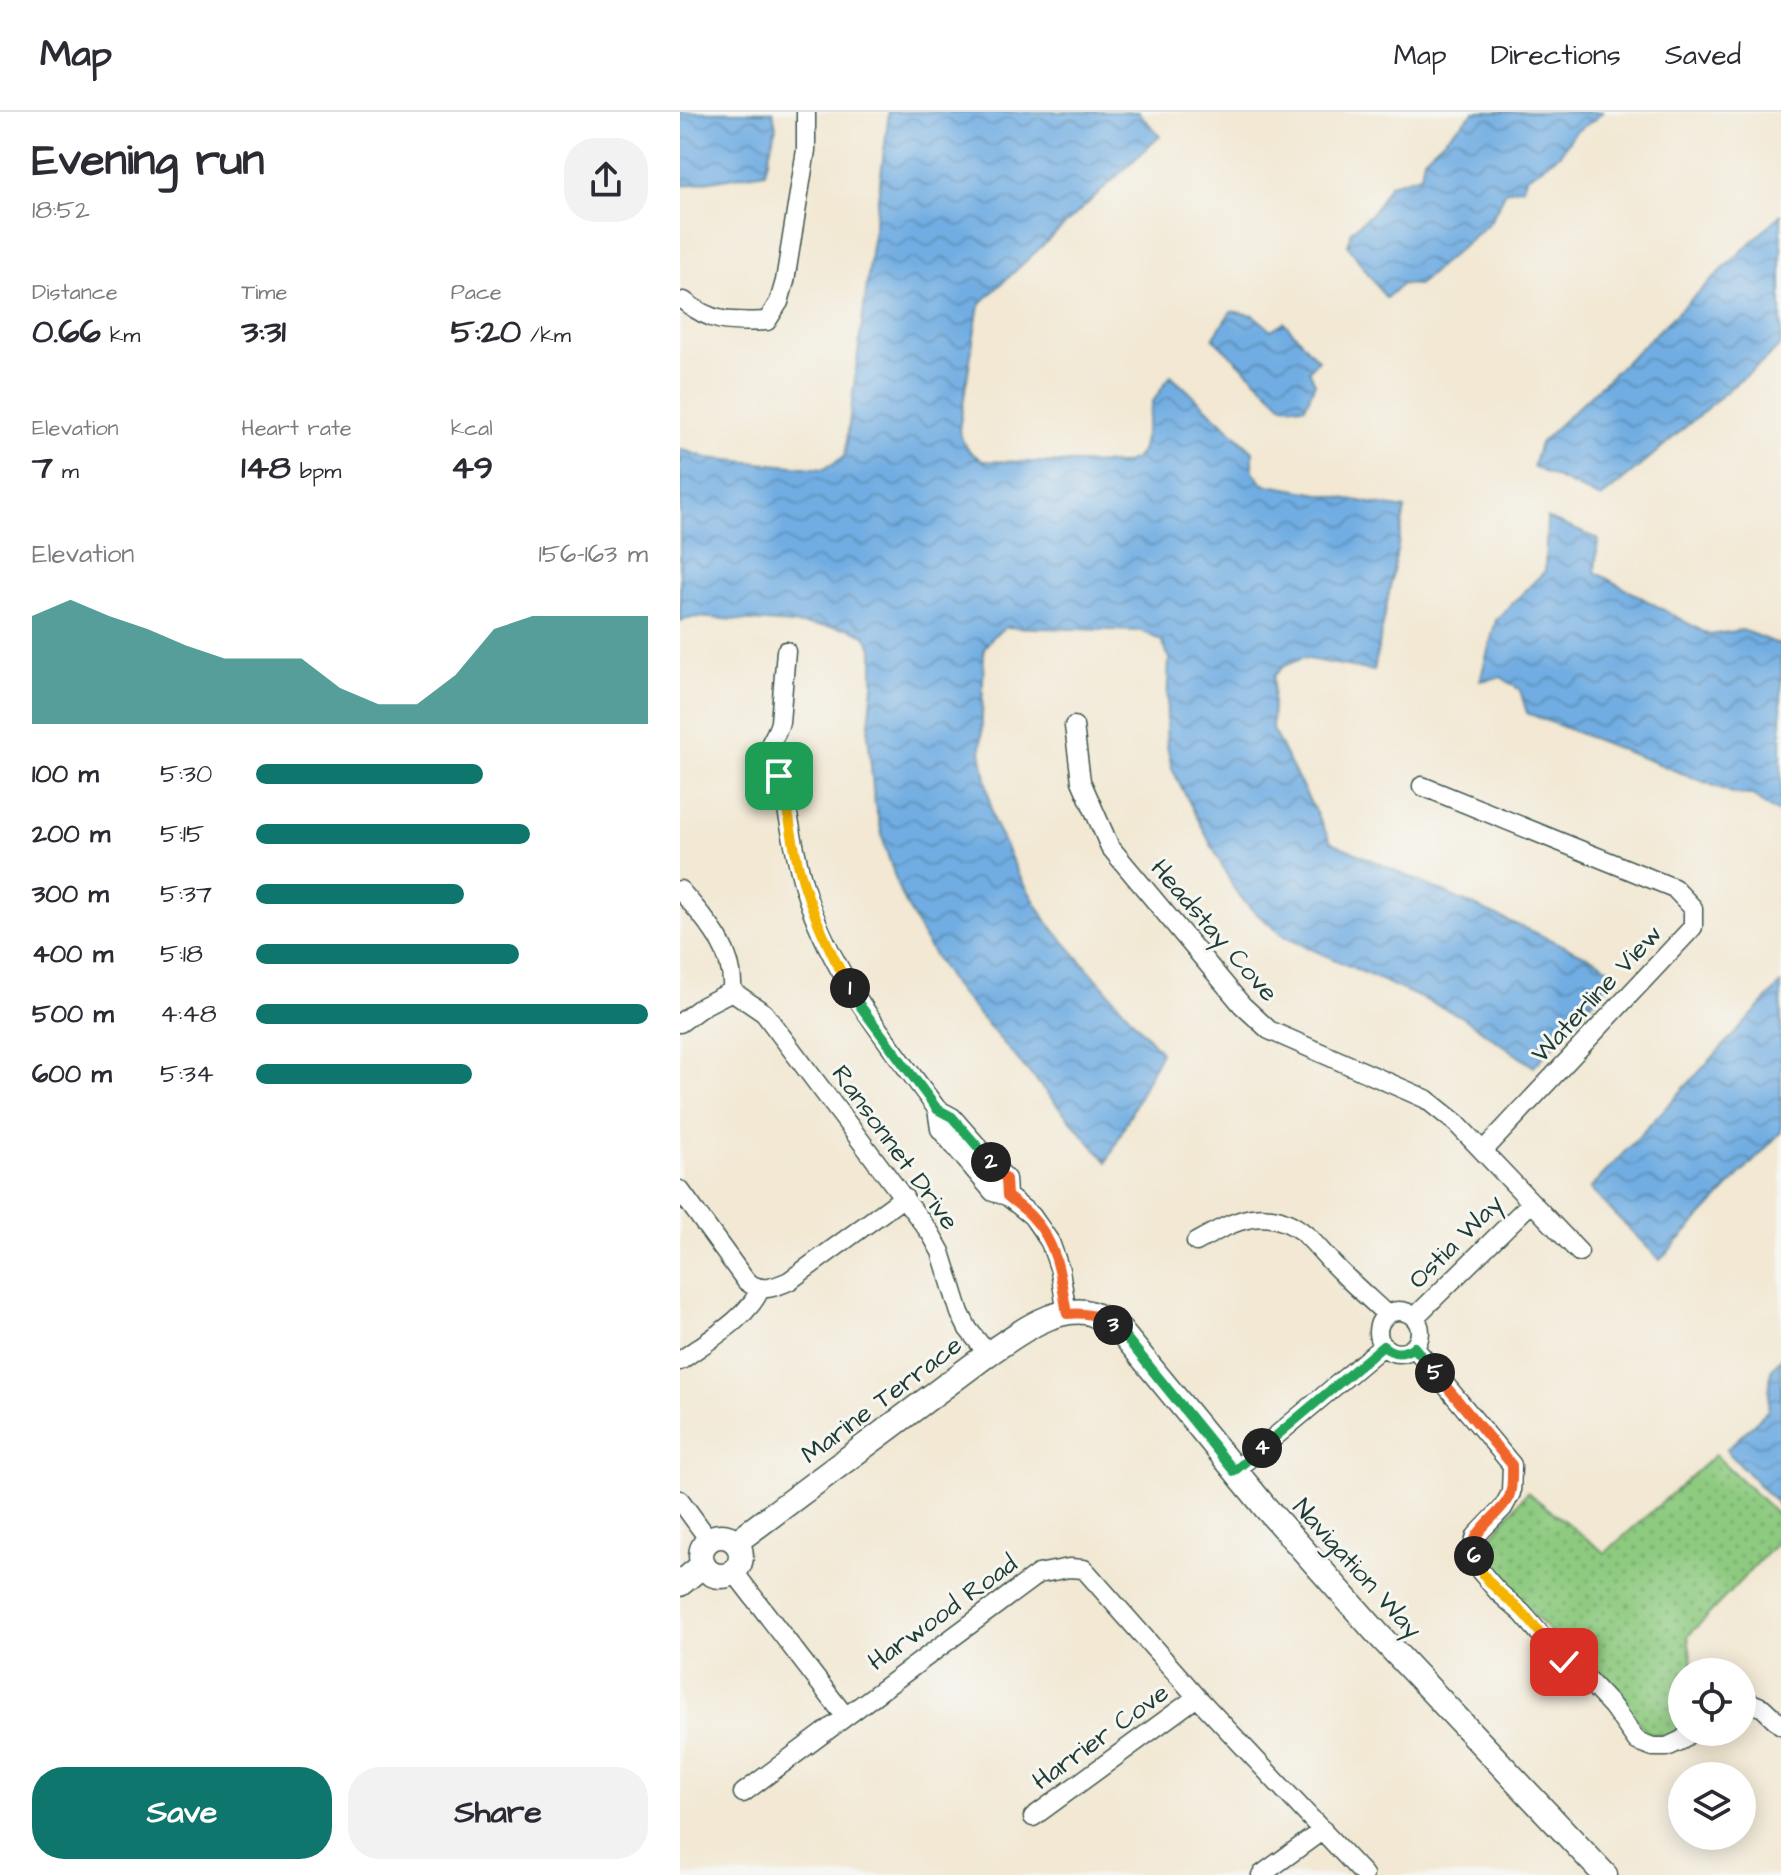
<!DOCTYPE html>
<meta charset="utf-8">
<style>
body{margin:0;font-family:"Architects Daughter",sans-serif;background:#f2f2f3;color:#2b2b33;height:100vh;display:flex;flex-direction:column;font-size:30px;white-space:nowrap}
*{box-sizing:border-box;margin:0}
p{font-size:26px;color:#7c7c81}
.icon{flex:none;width:44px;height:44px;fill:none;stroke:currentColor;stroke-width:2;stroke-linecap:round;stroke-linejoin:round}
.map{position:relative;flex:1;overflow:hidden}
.side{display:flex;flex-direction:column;background:#fff;width:680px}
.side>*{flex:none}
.tools{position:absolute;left:988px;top:1546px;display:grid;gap:16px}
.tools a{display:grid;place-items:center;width:88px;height:88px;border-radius:50%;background:#fff;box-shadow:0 4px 20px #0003;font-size:40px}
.pin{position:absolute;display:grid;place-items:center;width:68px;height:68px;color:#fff;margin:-34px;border-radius:16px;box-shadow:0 4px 12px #0006}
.km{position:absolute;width:40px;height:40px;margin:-20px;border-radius:50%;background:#222;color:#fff;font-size:22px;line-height:40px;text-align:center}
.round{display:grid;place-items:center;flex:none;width:84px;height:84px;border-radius:32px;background:#f2f2f3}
.overview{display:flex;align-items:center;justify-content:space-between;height:136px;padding:0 32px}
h1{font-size:44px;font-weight:800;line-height:60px}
.figures{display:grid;grid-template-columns:repeat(3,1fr);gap:12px;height:136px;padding:8px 32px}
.figures div{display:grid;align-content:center}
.figures b{font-size:34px;font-weight:800}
.figures small{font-size:22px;font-weight:400}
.figures p{font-size:22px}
.chart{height:224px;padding:16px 32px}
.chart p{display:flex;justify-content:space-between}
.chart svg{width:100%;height:144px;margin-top:8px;fill:#0f766e;opacity:.7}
.cta{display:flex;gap:16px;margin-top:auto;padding:16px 32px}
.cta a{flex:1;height:92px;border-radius:32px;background:#0f766e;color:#fff;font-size:32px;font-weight:800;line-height:92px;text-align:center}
.cta a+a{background:#f2f2f3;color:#2b2b33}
ul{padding:0 32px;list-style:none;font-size:26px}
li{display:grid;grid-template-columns:128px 96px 1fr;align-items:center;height:60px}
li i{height:20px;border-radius:10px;background:#0f766e}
header{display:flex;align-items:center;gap:48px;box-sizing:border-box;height:112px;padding:0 40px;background:#fff;border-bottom:2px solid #e1e1e2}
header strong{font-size:38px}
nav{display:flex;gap:44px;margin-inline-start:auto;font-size:28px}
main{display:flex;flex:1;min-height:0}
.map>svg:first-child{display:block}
.park{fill:url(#park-dots);stroke:#56845a;stroke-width:2}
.water{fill:url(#water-waves);stroke:#48758b;stroke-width:2}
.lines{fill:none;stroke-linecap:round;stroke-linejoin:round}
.street-casing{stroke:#3f574c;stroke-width:21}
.secondary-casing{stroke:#3f574c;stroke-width:27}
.street{stroke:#fff;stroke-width:18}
.secondary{stroke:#fff;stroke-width:24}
.split-1-casing{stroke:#fff;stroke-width:16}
.split-2-casing{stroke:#fff;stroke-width:16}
.split-3-casing{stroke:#fff;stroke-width:16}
.split-4-casing{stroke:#fff;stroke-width:16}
.split-5-casing{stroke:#fff;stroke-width:16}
.split-6-casing{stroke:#fff;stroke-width:16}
.split-7-casing{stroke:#fff;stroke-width:16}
.split-1{stroke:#f5b400;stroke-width:10}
.split-2{stroke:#22a559;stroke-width:10}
.split-3{stroke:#f0652b;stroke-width:10}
.split-4{stroke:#22a559;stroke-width:10}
.split-5{stroke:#22a559;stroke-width:10}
.split-6{stroke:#f0652b;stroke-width:10}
.split-7{stroke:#f5b400;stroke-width:10}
.labels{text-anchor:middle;stroke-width:6;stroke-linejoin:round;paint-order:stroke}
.street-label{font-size:26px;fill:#1f3d34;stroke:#f6f6f2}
</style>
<header>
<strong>Map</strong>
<nav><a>Map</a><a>Directions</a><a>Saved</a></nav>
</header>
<main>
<section class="side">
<div class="overview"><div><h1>Evening run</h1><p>18:52</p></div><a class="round"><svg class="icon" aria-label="share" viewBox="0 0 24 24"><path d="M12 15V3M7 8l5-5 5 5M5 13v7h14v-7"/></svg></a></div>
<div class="figures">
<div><p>Distance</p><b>0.66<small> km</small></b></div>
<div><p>Time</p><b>3:31</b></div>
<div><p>Pace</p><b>5:20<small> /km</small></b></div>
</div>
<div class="figures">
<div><p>Elevation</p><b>7<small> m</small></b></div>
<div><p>Heart rate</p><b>148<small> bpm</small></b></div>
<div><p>kcal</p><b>49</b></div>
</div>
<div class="chart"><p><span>Elevation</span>156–163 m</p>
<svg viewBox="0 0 160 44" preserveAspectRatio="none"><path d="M0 44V11L10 6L20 11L30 15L40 20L50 24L60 24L70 24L80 33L90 38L100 38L110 29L120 15L130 11L140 11L150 11L160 11V44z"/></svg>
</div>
<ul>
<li><b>100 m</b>5:30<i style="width:58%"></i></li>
<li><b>200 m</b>5:15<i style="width:70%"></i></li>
<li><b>300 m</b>5:37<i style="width:53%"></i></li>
<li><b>400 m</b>5:18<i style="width:67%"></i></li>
<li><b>500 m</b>4:48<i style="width:100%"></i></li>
<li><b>600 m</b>5:34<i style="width:55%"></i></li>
</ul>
<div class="cta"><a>Save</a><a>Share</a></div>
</section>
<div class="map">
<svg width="1101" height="1763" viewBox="0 0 1101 1763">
<defs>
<pattern id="park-dots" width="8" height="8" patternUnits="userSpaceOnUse" patternTransform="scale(2)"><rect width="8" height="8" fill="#8eca80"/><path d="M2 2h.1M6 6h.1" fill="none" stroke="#73a56a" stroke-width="1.8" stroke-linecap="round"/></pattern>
<pattern id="water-waves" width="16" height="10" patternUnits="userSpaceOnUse" patternTransform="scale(2)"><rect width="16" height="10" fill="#71ade2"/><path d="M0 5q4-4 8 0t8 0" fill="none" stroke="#5c8eb8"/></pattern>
</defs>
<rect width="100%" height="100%" fill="#f6f6f2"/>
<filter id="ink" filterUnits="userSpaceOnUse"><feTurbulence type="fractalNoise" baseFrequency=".0125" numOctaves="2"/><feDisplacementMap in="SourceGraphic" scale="16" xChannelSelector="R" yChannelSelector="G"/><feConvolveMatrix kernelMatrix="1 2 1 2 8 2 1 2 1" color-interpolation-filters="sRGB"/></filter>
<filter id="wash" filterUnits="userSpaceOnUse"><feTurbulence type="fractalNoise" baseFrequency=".006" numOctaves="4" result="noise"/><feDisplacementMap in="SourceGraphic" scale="32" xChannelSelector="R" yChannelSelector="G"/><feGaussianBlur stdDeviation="1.8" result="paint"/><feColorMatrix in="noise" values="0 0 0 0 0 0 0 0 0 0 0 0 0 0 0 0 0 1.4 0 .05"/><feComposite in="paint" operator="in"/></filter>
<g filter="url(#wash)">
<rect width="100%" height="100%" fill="#f2e8d3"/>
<path class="park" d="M1035 1343 1101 1406V1426L1008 1524 1012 1551 1020 1560H1002V1615L988 1626 968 1621 908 1548 887 1538 802 1447 810 1426 847 1380 925 1441Z"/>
<path class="water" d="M0 0H93L96 15 85 60 0 74Z
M209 0H458L480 24 303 189 298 198 279 318C283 334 289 341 304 349L443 352 455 347 461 340 472 291 491 263 573 339V359L583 372 725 397 694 559 623 546 604 554 594 564 592 617 651 730 918 849 937 862 854 955 781 904 604 825 570 796 554 777 492 657 487 634 486 618 489 546 482 529 462 519 326 515 313 524 304 537 301 639 313 708 339 763 367 810 481 940 427 1050 272 872 246 830 220 780 205 735 194 688 188 621 193 574V538L185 523 169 516 16 505 0 509V337L27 346 144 357 165 344Z
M794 0H922L914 8 895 20 880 42 846 66 843 75 826 79 810 110 738 173 722 172 706 186 668 134 671 119 694 99 710 72 741 63 744 46Z
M1101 102V232C1083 253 1060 267 1040 285 1000 319 962 354 921 386L853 355 860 331Z
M551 199 573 203 591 218 604 210 638 248 629 258 635 271 625 295 603 293 533 226Z
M867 406 918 427 915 460 1029 523 1062 518 1101 533V702L1085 694 1073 683 1055 682 847 601 840 578 821 565 800 569 816 508 865 459Z
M1101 872V1020L980 1148 910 1077Z
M1101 1246V1396L1046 1338 1088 1298 1091 1258Z"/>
</g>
<g filter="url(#ink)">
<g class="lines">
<defs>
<path id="street" d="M4 189C33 212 51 210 87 209L99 190 105 169 126 38V0
M106 539 100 610C97 624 87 633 86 644 103 667 105 690 111 718 117 746 122 774 133 801 161 874 211 934 257 997L272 1005 326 1067 327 1084
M394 614 401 669 430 735 562 893 589 918 746 987 776 1011 899 1140
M742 674 994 776 1013 796V815L803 1039
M0 778C25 807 55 837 52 879
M52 879 84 901 251 1122 261 1140 280 1201 288 1217 308 1242
M0 911 23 894 52 879
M257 997 260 1017 313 1080 327 1084 352 1104 370 1130 380 1158 387 1202
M0 1078 66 1169C81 1181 93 1176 109 1169L224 1085
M516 1130C554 1109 588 1090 626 1123 638 1134 648 1148 660 1159 675 1174 691 1188 706 1202
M698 1220a21 21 0 1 1 42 0a21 21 0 1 1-42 0Z
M735 1205 851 1091
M734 1235 832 1353 831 1381 823 1396 796 1424 792 1439 800 1459 818 1480 842 1501 884 1550 901 1561 932 1594 957 1629 973 1635H987L1002 1628 1011 1620
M0 1249C25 1230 69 1206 80 1177
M554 1359 703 1234
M0 1388 29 1428
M54 1460 165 1604
M1062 1587 1083 1596 1101 1613
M63 1681 358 1462 389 1456 404 1457 517 1585 684 1763
M353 1705 517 1585
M581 1763 643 1718"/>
<path id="secondary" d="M21 1444a20 20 0 1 1 40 0a20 20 0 1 1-40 0Z
M56 1430 308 1242C335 1224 370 1196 405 1200 417 1202 429 1210 439 1217L585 1395 696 1520 925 1763
M0 1472 23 1453"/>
</defs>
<use href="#street" class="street-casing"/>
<use href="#secondary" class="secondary-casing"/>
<use href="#street" class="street"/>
<use href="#secondary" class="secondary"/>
</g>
</g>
<g class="lines" filter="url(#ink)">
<defs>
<path id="split-1" d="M99 664C109 694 111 726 119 756 131 799 148 837 170 876"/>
<path id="split-2" d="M170 876 181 895 257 997 272 1005 311 1050"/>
<path id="split-3" d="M311 1050 326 1067 327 1084C335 1091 345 1097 352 1105 378 1132 381 1167 387 1202 405 1200 418 1203 433 1213"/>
<path id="split-4" d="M433 1213 439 1217 554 1359 582 1336"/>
<path id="split-5" d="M582 1336 703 1234C714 1243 723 1242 734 1235L755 1261"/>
<path id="split-6" d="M755 1261 832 1353C832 1363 833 1376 829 1385 820 1405 786 1420 794 1444"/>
<path id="split-7" d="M794 1444C804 1471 823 1482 843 1501 858 1517 870 1534 884 1550"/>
</defs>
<use href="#split-1" class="split-1-casing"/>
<use href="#split-2" class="split-2-casing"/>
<use href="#split-3" class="split-3-casing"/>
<use href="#split-4" class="split-4-casing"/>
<use href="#split-5" class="split-5-casing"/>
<use href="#split-6" class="split-6-casing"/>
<use href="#split-7" class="split-7-casing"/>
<use href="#split-1" class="split-1"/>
<use href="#split-2" class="split-2"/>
<use href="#split-3" class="split-3"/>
<use href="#split-4" class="split-4"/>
<use href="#split-5" class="split-5"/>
<use href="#split-6" class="split-6"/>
<use href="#split-7" class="split-7"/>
</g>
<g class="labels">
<g class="street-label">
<text transform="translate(535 818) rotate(49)" y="9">Headstay Cove</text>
<text transform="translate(916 881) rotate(-47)" y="9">Waterline View</text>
<text transform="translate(216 1035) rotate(54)" y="9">Ransonnet Drive</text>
<text transform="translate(775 1129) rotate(-45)" y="9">Ostia Way</text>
<text transform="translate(201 1287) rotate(-37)" y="9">Marine Terrace</text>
<text transform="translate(678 1456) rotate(48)" y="9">Navigation Way</text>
<text transform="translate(262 1500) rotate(-36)" y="9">Harwood Road</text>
<text transform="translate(420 1624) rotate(-36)" y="9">Harrier Cove</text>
</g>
</g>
</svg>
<div class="tools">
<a><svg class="icon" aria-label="locate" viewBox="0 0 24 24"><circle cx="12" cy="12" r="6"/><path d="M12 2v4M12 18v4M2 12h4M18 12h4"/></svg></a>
<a><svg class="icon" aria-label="layers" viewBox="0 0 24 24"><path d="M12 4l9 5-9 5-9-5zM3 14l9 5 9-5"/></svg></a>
</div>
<div class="pin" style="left:99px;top:664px;background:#1e9e55"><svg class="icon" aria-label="arrive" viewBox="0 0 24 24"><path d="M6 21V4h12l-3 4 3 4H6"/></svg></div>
<div class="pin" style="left:884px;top:1550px;background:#d93025"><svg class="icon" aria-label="check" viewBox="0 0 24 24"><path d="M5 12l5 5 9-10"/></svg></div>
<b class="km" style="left:170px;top:876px">1</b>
<b class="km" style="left:311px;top:1050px">2</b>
<b class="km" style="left:433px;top:1213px">3</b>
<b class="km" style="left:582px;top:1336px">4</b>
<b class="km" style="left:755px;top:1261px">5</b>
<b class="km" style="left:794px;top:1444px">6</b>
</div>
</main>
